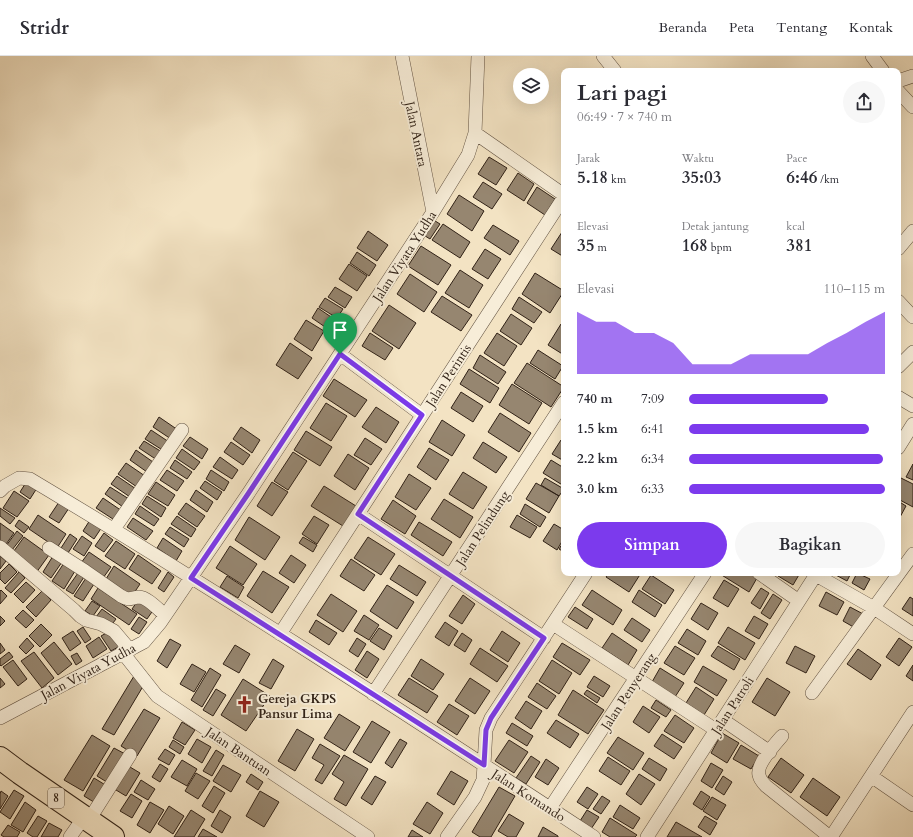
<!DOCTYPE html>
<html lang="id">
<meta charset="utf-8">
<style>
body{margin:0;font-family:Cardo,serif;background:#f7f7f7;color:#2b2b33;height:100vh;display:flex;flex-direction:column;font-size:15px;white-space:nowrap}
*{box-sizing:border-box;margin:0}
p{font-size:13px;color:#7c7c81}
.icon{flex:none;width:22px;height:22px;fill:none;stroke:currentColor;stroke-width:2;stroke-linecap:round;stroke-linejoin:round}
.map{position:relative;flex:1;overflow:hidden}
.drawer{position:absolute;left:561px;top:12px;width:340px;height:508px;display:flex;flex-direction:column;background:#fff;border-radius:8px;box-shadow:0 4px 16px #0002}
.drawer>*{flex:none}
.controls{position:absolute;left:513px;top:12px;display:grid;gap:8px}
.controls a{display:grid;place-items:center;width:36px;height:36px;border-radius:50%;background:#fff;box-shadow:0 4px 16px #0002;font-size:20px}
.pin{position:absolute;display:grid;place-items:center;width:34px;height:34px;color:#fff;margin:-41px -17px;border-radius:50% 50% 50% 0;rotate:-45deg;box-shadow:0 0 4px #0007}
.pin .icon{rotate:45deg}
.round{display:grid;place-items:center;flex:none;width:42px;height:42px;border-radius:21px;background:#f7f7f7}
.overview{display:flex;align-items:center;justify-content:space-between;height:68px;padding:0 16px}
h1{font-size:22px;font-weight:800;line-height:30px}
.stats{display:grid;grid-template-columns:repeat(3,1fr);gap:6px;height:68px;padding:4px 16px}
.stats div{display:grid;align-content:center}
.stats b{font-size:17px;font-weight:800}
.stats small{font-size:11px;font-weight:400}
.stats p{font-size:11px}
.chart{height:112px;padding:8px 16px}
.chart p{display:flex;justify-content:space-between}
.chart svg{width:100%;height:72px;margin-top:4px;fill:#7c3aed;opacity:.7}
.primary-button{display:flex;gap:8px;margin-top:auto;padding:8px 16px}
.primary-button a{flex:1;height:46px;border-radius:24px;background:#7c3aed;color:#fff;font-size:16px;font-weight:800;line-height:46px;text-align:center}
.primary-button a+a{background:#f7f7f7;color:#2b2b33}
ul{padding:0 16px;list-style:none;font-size:13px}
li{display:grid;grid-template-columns:64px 48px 1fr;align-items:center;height:30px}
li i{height:10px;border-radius:5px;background:#7c3aed}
header{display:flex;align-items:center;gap:24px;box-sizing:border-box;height:56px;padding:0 20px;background:#fff;border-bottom:1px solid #e1e1e2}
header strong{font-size:19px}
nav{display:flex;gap:22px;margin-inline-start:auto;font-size:14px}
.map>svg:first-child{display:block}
.building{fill:#968670;stroke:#312217}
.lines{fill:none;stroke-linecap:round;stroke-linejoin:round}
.street-casing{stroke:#625242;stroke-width:14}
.highway-casing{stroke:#312217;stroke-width:24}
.street{stroke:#f7edd8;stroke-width:13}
.highway{stroke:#f3e3c3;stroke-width:22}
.route-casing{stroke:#fff;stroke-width:8}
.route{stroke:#7c3aed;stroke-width:5}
.labels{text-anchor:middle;stroke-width:4;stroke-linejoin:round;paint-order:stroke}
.shield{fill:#f7edd8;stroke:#6c5f51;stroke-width:1}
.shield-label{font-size:12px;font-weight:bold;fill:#312217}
.street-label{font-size:13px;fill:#312217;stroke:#f7edd8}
.poi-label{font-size:13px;font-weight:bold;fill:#312217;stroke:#f7edd8;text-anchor:start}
</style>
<header>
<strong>Stridr</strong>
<nav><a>Beranda</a><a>Peta</a><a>Tentang</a><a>Kontak</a></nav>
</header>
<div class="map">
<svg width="913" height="781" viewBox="0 0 913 781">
<rect width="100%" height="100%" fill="#f3e3c3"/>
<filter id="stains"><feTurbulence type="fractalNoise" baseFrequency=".005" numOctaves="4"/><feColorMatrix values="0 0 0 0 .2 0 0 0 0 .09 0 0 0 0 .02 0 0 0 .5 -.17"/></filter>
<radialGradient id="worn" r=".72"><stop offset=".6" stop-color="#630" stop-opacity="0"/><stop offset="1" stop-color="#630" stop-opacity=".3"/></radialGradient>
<path class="building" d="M489 101 507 112 496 129 478 118Z
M518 117 534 128 524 145 507 134Z
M483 126 502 138 492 153 473 141Z
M537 131 555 143 545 159 527 147Z
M459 139 484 155 472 175 447 158Z
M432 163 440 168 430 183 422 178Z
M443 168 470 186 460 202 432 184Z
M493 169 519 185 510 199 484 182Z
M564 173V201L551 193Z
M368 175 388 189 377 205 357 192Z
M421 190 451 209 438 229 408 210Z
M485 193 501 203 488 223 472 213Z
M357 196 376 209 369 220 350 207Z
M349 208 367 220 357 235 339 223Z
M460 214 483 229 469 252 445 237Z
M535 217 564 235 550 257 522 238Z
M410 218 437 236 424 256 397 238Z
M335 231 352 241 345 252 328 241Z
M442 240 472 259 461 275 431 256Z
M519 241 542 256 534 267 512 253Z
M325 242 343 253 337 262 319 251Z
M389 249 416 267 399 293 372 275Z
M318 252 334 263 328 273 312 262Z
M511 258 532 272 521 289 500 275Z
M306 264 324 275 312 295 294 283Z
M561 268 564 270V299L548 289Z
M370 277 393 292 385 304 362 290Z
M497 277 517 290 504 310 484 297Z
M290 287 312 302 298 323 276 309Z
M538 294 563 310 555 323 530 307Z
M480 299 506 316 498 328 473 312Z
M527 307 564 331 551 351 514 327Z
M469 313 499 332 490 347 460 328Z
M334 323 367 344 355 361 323 340Z
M512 328 542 347 529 368 499 349Z
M461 336 483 350 473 366 451 352Z
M326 347 347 360 331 385 310 372Z
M376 351 399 366 386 387 362 371Z
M500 357 531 377 519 396 488 376Z
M159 361 178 374 171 383 153 371Z
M442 364 465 379 452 400 429 386Z
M241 371 260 384 252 397 233 383Z
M151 374 169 386 164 395 145 383Z
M306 375 332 391 320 410 294 394Z
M190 381 208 393 202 403 183 390Z
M365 382 382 393 371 409 354 399Z
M561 384 564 386V405L552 398Z
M144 385 162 396 157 404 139 392Z
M231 386 250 399 243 409 224 396Z
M483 386 507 401 496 417 473 402Z
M429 392 449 404 436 424 417 411Z
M182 393 200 406 194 414 176 402Z
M136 394 153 406 147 416 130 404Z
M293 396 307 405 288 434 274 425Z
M348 398 369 412 355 434 334 420Z
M220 401 238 414 232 423 213 411Z
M175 404 192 416 187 423 170 412Z
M551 404 564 412V430L543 417Z
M126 407 145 420 137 431 118 418Z
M913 408V424L906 421Z
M167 414 184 425 177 435 160 424Z
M211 414 229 426 224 435 206 423Z
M463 416 487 431 473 453 449 438Z
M409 418 431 432 416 454 395 441Z
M117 420 136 433 130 441 111 428Z
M899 421 913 428V451L898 443V422Z
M545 422 564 433 559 440 541 429Z
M27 425 37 432 30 443 20 436Z
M205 425 222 436 217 444 200 432Z
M156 426 175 439 168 450 148 438Z
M272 426 288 436 272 460 257 450Z
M536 427 559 440 549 457 526 443Z
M324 430 356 450 343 470 311 450Z
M110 431 129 443 123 451 105 438Z
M196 434 213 446 207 456 190 444Z
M14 435 29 445 17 461 3 452Z
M147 440 166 452 161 461 142 448Z
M103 442 122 455 116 465 96 452Z
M444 443 473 461 460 482 431 463Z
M393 444 416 460 405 478 381 463Z
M898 445 906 450 899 463H898Z
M59 446 69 452 59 467 49 461Z
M186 447 205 460 197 471 178 458Z
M525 448 546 461 540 471 520 458Z
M140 450 159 463 154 470 135 458Z
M0 452 15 462 10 468 0 460Z
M38 459 66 478 57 492 29 473Z
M517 459 537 471 530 482 510 471Z
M177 460 196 473 191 481 171 468Z
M314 460 329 469 317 488 302 478Z
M249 461 280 481 265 504 235 484Z
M133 462 153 475 146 484 127 471Z
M19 464 29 471 24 477 15 470Z
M90 464 102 471 94 483 83 475Z
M419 466 452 486 443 500 411 479Z
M0 467 14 477 4 491 0 488Z
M554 468 564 474V482L557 494 543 485Z
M170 471 189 483 184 491 165 478Z
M17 475 23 480 12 494 6 490Z
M104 477 113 484 104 496 95 490Z
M70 478 77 483 68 497 61 492Z
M82 480 92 487 84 500 73 493Z
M24 481 49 499 36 517 11 499Z
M303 481 317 489 313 496 299 487Z
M368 481 395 498 381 519 354 502Z
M163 482 182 495 176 505 157 492Z
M116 485 135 498 125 513 105 500Z
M564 485V496L559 493Z
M230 490 257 508 243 529 216 512Z
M89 496 111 511 103 522 81 507Z
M138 499 161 515 152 528 129 513Z
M291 499 306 509 294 527 279 517Z
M0 500 6 505 0 513Z
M53 500 62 506 51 522 43 516Z
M351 503 375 519 364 535 340 520Z
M64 507 75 515 64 533 52 525Z
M9 508 17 516 5 528 0 523V517Z
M399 509 426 526 417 540 390 523Z
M114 510 140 528 132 540 106 523Z
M263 515 289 531 272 557 247 540Z
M19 516 25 522 11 537 5 532Z
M168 516 174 521 164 536 158 532Z
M78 517 84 521 73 538 66 534Z
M609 517H641L629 536 606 521Z
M721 517H750L757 522 749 536 720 518Z
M780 517H800L793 529 778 520Z
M832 517H851L847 525Z
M857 517 870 523 864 534 852 527Z
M651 519 674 534 665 548 642 533Z
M227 520 244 531 238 542 220 531Z
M86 522 94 528 83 545 74 540Z
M724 524 739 533 728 551 713 542Z
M26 526 35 534 23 547 14 538Z
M387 529 414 546 397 573 370 555Z
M98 532 137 558 129 569 91 543Z
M761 532 769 537 760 553 751 547Z
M1 534 7 540 0 548V535Z
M592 534 622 554 613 569 582 549Z
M639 534 662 549 655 561 632 546Z
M42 535 51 544 36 561 26 551Z
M826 536 844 546 837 559 819 550Z
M331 538 357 555 343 576 317 559Z
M773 538 782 544 770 563 761 557Z
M463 539 475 548 462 568 449 560Z
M910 541 913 543V560L902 553Z
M139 543 154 553 147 563 132 553Z
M92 545 100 550 93 560 85 555Z
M701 547 718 557 708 574 691 563Z
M575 551 593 563 587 573 568 561Z
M850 551 865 559 857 573 843 565Z
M102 553 116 563 110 571 96 561Z
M23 554 34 564 26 572 15 562Z
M364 559 379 569 369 584 354 575Z
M0 560 5 565 0 570Z
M754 560 768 568 759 583 745 575Z
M139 561 147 566 139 578 131 573Z
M632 562 650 574 642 586 624 574Z
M316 564 337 577 329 589 309 576Z
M445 566 458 575 449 590 435 581Z
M41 568 52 579 40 591 29 580Z
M83 571 91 583 85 587 77 575Z
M728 571 755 587 745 604 718 587Z
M379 572 392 580 384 594 370 585Z
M687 573 706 585 698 599 678 587Z
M73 575 81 587 70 595 62 582Z
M110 575 120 590 111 595 101 580Z
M502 575 520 587 508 606 490 594Z
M462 577 472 584 465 596 454 589Z
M612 577 637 594 628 609 602 592Z
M99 581 107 593 93 602 86 590Z
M27 582 34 590 26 598 19 591Z
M357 582 366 588 358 601 349 595Z
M899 582 912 591 899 610 886 601Z
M170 583 181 589 167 612 157 605Z
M54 586 72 608 58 619 41 597Z
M0 587 5 594 0 598Z
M562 587 590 604 580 619 553 601Z
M235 589 250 598 239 617 223 608Z
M675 590 695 602 684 619 664 607Z
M718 590 740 603 734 614 711 600Z
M795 590 815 600 806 617 786 607Z
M480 592 508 610 497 626 470 608Z
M858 593 881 609 871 624 847 608Z
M367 595 379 603 367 622 355 614Z
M9 596 13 601 1 610 0 609V603Z
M34 596 54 622 42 632 21 605Z
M77 597 82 605 76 609 71 600Z
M273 603 284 610 271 633 259 627Z
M421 603 444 618 433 634 411 620Z
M13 604 27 623 18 630 3 611Z
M552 604 572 617 559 638 539 625Z
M192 608 206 616 194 636 180 628Z
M913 609V625L906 620Z
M703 610 727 624 717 640 694 626Z
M210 612 221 619 202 651 191 644Z
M660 612 684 627 675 641 652 626Z
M134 620 145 627 114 679 102 673Z
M594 620 610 630 603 641 587 631Z
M0 622 5 628 0 632Z
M409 622 438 640 427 657 398 639Z
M470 622 490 635 475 658 455 645Z
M767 622 790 636 775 660 752 646Z
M243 623 270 640 246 675 221 659Z
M537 627 556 640 547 653 528 641Z
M696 631 714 643 704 659 686 647Z
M216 633 226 639 213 660 203 654Z
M573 634 604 654 588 678 558 659Z
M587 634 600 642 597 647 584 638Z
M656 644 671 654 666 661 651 652Z
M526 645 542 655 531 673 515 662Z
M449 648 469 660 457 679 437 666Z
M643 650 660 661 649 677 633 666Z
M144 653 160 662 137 700 121 690Z
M339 658 360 671 345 695 324 682Z
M675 659 694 672 684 687 664 675Z
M556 664 579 678 570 692 547 677Z
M372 665 390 676 371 707 353 696Z
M182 666 195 674 185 689 173 682Z
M512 667 533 680 527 690 506 677Z
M297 673 314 683 295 715 278 705Z
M722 677 739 687 727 707 711 697Z
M662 678 682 691 674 703 654 690Z
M92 679 110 690 83 735 64 724Z
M618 681 644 697 633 714 607 697Z
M197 683 211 691 202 707 188 698Z
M400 683 407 687 392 712 385 707Z
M173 684 184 691 180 698 169 691Z
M509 684 528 696 514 717 495 705Z
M320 688 340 700 322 728 315 724 324 709 312 702Z
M741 689 759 700 751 713 733 703Z
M114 692 127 699 110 728 97 720Z
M165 693 175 699 169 709 158 703Z
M216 694 224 699 212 720 203 715Z
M344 699 368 713 346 750 334 743 344 726 332 718Z
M531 700 540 706 526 728 516 722Z
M608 701 630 715 621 729 599 715Z
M649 702 667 713 660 725 642 713Z
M781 702 804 719 791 737 768 721Z
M546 703 559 712 548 729 535 721Z
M182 704 197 713 187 730 171 721Z
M711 707 723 714 712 732 701 725Z
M125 708 140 717 126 740 111 731Z
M160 708 168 713 160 726 152 721Z
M223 709 241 719 231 736 213 725Z
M451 715 468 725 454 749 437 738Z
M196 717 210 725 198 743 185 735Z
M251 718 263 726 258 734 246 726Z
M639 718 655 728 641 749 626 738Z
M375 720 386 726 372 749 361 742Z
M723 720 732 726 724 739 715 733Z
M94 722 107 730 97 748 84 740Z
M813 722 840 741 827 760 800 741Z
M141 724 155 733 148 744 134 736Z
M214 730 225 737 213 757 202 750Z
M499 731 515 740 491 781H480L472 776Z
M587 731 598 738 588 753 577 746Z
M14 734 24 740 10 763 0 756Z
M1 735 8 740 0 753V738Z
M260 735 279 746 264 771 246 760Z
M701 735 710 741 702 754 693 748Z
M131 738 142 745 132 762 120 755Z
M602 740 610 745 601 758 593 753Z
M712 741 726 749 717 764 703 755Z
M25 746 36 754 23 776 11 769Z
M150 746 164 754 150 777 137 769Z
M427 746 443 757 430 778 413 768Z
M620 749 640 762 633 773 613 761Z
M169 750 184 760 173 778 158 768Z
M191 754 205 763 194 781H174Z
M220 754 231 761 222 777 211 770Z
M587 754 599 761 591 773 580 765Z
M509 758 524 767 516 781H508L498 775Z
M38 760 47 765 37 781H33L27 777Z
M705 760 717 767 710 779 698 771Z
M610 762 637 779 635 781H610L602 776Z
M676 766 702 781H667Z
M49 767 62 774 58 781H41Z
M8 769 20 776 17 781H4L1 779Z
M543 771 558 780V781H538Z
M203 773 217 781H198Z
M412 774 423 781H408Z"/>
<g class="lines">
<defs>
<path id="street" d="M402 0 433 156
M603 0 615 15
M872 0 883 15
M898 25 913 20
M898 35 913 51
M475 77 564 139
M898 193 913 175
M898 245 913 261
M340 298 422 359
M898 311 913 296
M898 341 913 350
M898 392 913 368
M0 435 5 430 19 422 30 423C221 537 408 659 594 781
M358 458 544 582
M114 473 182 374
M0 491 74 554 80 560 86 564 101 568 114 575 130 594
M49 492 85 515 121 540C130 545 130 542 139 541 147 541 159 554 165 559
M759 517 799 545
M816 519 874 552 913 578
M553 568 716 674
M280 578 564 141
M123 597 157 640 368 781
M812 637 913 498
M373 638 564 346
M0 662 144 586 160 567 248 438 397 211 433 156 468 99 475 77 478 0
M723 664 770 696
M782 680C775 688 756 709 759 719 760 724 763 727 766 730L830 781
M871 720 913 749
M550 752 705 517
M89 764 130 699
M70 781 84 761
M447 781 475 741 483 724 484 709 486 674 491 662 586 517
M647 781 817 517
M831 781 913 656"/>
<path id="highway" d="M0 702 20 717 113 781"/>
</defs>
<use href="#street" class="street-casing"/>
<use href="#highway" class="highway-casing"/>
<use href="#street" class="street"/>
<use href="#highway" class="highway"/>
</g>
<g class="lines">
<defs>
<path id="route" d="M340 298 422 359 358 458 544 582 491 662 486 674 484 709 191 522 248 438Z"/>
</defs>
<use href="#route" class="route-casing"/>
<use href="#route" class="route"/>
</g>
<defs>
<symbol id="church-bare" viewBox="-9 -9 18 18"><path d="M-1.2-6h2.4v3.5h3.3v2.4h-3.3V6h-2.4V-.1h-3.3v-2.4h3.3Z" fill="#8f2418" stroke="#f7edd8" stroke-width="2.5" paint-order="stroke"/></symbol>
</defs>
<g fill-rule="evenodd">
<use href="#church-bare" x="232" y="636" width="25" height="25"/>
</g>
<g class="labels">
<rect class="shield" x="48" y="732" width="16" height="20" rx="3"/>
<g class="shield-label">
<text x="56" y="746">8</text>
</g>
<g class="street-label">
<text transform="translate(417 78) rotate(78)" y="5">Jalan Antara</text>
<text transform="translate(404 200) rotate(-57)" y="5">Jalan Viyata Yudha</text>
<text transform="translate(448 319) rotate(-57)" y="5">Jalan Perintis</text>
<text transform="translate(482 472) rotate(-57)" y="5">Jalan Pelindung</text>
<text transform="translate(88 615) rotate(-28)" y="5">Jalan Viyata Yudha</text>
<text transform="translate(628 635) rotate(-57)" y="5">Jalan Penyerang</text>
<text transform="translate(732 649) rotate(-57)" y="5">Jalan Patroli</text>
<text transform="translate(239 695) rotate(34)" y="5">Jalan Bantuan</text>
<text transform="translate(529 739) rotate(33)" y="5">Jalan Komando</text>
</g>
<g class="poi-label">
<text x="258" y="647">Gereja GKPS<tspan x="258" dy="15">Pansur Lima</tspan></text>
</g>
</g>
<rect width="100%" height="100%" filter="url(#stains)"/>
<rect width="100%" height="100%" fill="url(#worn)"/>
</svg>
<div class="controls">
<a><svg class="icon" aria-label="layers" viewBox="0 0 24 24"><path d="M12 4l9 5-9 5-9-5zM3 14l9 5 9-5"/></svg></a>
</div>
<div class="pin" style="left:340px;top:298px;background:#1e9e55"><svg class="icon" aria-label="arrive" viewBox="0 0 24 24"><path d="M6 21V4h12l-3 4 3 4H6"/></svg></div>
<section class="drawer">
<div class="overview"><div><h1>Lari pagi</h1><p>06:49 · 7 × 740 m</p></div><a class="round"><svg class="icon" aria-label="share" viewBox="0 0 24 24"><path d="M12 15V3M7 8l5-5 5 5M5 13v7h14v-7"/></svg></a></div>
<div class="stats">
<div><p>Jarak</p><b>5.18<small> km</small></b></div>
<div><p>Waktu</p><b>35:03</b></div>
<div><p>Pace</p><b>6:46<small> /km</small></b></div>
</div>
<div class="stats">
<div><p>Elevasi</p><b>35<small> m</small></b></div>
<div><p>Detak jantung</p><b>168<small> bpm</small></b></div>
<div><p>kcal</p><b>381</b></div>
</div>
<div class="chart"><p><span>Elevasi</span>110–115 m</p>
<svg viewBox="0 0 160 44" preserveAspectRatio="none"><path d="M0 44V6L10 12L20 12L30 19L40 19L50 25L60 38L70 38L80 38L90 32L100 32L110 32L120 32L130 25L140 19L150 12L160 6V44z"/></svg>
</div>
<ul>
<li><b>740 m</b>7:09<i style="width:71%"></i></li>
<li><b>1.5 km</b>6:41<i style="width:92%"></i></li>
<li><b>2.2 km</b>6:34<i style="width:99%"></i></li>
<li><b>3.0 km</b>6:33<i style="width:100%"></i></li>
</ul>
<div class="primary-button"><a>Simpan</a><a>Bagikan</a></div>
</section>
</div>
